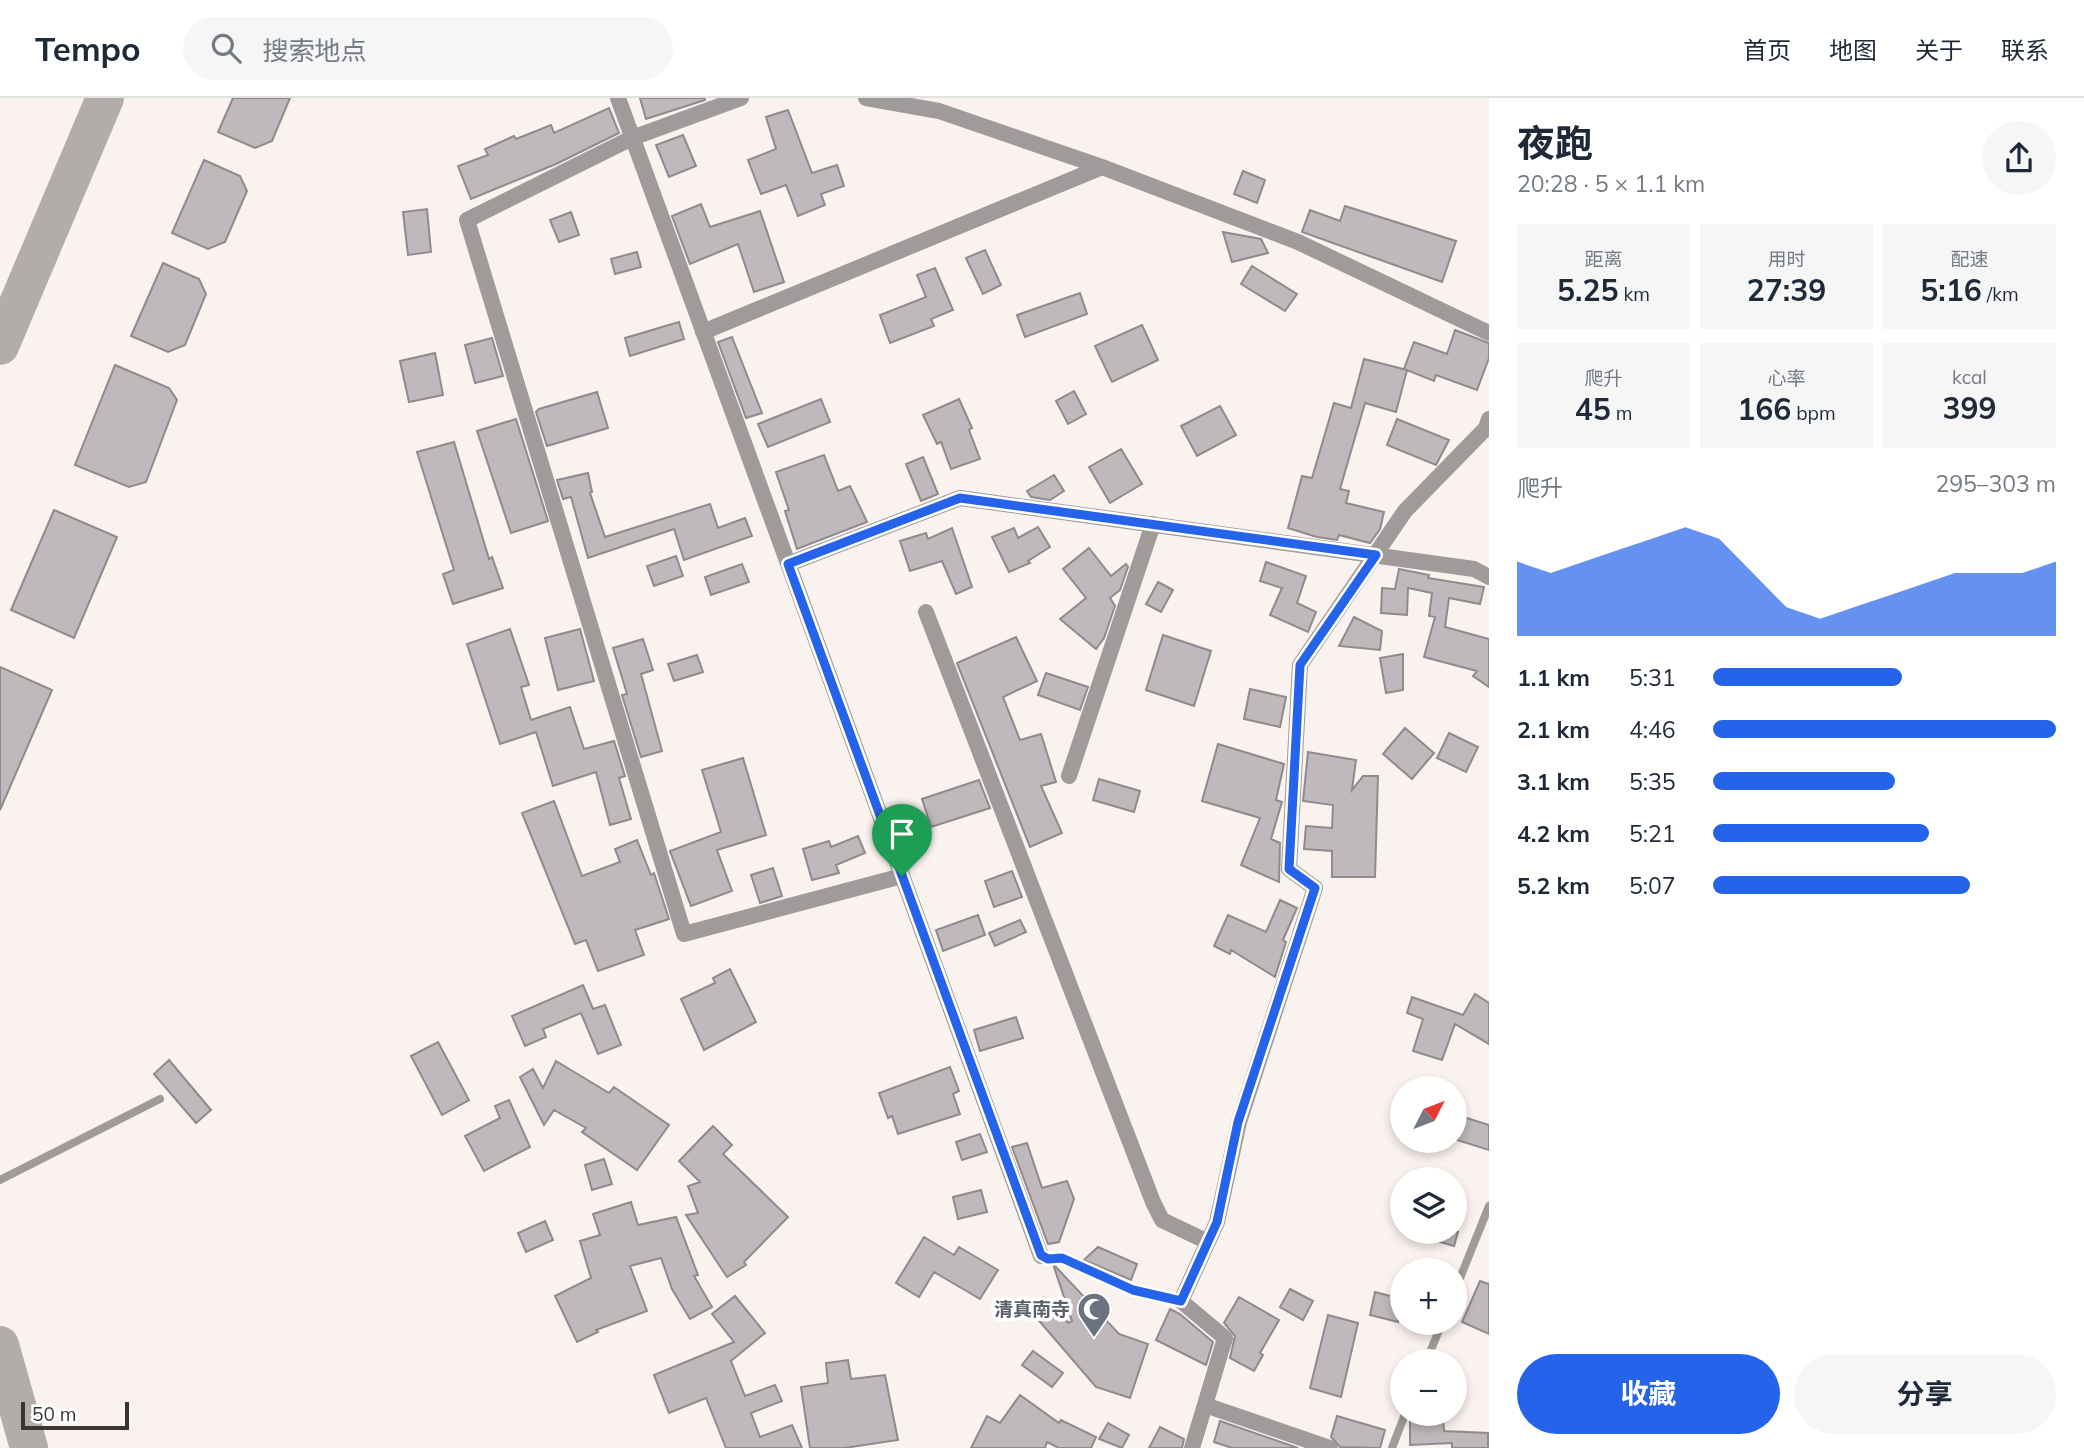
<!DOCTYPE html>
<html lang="zh">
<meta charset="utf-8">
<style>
body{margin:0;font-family:Mulish,"Noto Sans SC",sans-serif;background:#f6f6f7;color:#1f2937;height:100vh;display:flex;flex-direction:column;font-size:26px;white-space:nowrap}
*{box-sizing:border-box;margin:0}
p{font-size:23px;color:#747a83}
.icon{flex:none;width:38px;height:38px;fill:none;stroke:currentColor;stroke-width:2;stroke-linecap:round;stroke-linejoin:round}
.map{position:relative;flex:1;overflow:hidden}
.details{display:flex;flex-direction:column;background:#fff;width:595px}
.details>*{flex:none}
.needle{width:46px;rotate:48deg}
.controls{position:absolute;left:1390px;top:978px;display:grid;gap:14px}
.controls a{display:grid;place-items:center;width:77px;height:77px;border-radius:50%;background:#fff;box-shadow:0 4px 10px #0003;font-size:35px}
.scale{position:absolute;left:21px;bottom:18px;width:108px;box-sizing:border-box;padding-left:7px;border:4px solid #383534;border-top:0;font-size:19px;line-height:24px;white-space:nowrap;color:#383534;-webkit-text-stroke:5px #fff;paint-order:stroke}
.pin{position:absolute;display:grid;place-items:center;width:60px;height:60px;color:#fff;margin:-72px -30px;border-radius:50% 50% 50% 0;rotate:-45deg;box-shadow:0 0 7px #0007}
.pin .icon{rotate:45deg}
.round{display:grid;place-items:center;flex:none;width:74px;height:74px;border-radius:37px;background:#f6f6f7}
.head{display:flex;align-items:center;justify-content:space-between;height:119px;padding:0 28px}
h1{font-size:38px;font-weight:700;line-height:52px}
.stats{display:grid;grid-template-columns:repeat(3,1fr);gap:10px;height:119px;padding:7px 28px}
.stats div{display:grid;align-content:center;border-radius:0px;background:#f6f6f7;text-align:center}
.stats b{font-size:30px;font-weight:700}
.stats small{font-size:19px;font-weight:400}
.stats p{font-size:19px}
.chart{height:196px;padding:14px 28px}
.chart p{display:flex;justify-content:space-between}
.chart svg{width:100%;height:126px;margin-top:7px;fill:#2563eb;opacity:.7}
.action{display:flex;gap:14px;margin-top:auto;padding:14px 28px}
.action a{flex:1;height:80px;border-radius:42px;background:#2563eb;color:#fff;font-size:28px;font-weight:700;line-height:80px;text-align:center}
.action a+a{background:#f6f6f7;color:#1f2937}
ul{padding:0 28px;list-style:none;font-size:23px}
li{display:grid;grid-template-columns:112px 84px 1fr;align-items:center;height:52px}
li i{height:18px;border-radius:9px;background:#2563eb}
header{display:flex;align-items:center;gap:42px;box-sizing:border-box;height:98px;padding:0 35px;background:#fff;border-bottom:2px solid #e0e1e3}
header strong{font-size:33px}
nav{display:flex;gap:38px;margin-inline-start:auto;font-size:24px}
.search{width:490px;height:63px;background:#f6f6f7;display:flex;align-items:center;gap:18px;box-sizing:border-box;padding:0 24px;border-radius:38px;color:#747a83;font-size:26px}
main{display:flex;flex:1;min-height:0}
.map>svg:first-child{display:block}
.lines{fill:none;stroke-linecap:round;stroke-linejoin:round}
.taxiway{stroke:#b2acaa;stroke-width:38}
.building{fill:#bfb8bc;stroke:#908a8d;stroke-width:2}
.path{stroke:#aca6a4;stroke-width:2.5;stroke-dasharray:5 3.5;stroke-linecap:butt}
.lane{stroke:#9f9b9b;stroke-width:8}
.street{stroke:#9f9b9b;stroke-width:16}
.route-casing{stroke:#fff;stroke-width:14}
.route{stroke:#2563eb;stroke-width:9}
.labels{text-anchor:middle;stroke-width:7;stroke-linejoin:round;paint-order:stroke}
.worship-label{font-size:19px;font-weight:bold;fill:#5b616d;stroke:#fff;text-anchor:end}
</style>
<header>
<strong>Tempo</strong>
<div class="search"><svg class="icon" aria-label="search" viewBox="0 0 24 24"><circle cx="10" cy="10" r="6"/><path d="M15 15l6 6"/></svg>搜索地点</div>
<nav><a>首页</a><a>地图</a><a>关于</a><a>联系</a></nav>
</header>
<main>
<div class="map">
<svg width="1489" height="1350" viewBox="0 0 1489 1350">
<rect width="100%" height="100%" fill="#faf2ef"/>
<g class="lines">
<path class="taxiway" d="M0 248 105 0
M0 1247 29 1350"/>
</g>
<path class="building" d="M233 0H290L272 43 255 50 218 34Z
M640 0H705V2L646 21Z
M609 10 619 35 556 66 471 101 458 68 488 57 485 51 514 38 516 41 551 27 554 35Z
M788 12 812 75 837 67 844 88 821 96 825 107 798 118 786 87 761 96 748 62 776 51 766 19Z
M683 37 696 68 669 79 656 47Z
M204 62 240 78 247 93 225 144 208 151 172 135Z
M1243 73 1265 82 1257 105 1234 96Z
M701 106 710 129 760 113 784 184 754 194 738 146 690 166 672 118Z
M1345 108 1456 143 1442 184 1302 134 1310 112 1340 123Z
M427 111 431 154 408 157 403 114Z
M571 114 579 137 559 144 550 122Z
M1223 134 1261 141 1268 155 1232 164Z
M985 152 1001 187 983 196 966 160Z
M637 154 641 169 615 176 611 161Z
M163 165 199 181 206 196 185 247 168 254 131 238Z
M1252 168 1297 196 1285 213 1241 186Z
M935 170 953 212 931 221 934 228 890 245 880 217 926 199 917 177Z
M1080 195 1087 216 1025 239 1017 217Z
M679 224 684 241 630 258 625 240Z
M1142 227 1158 262 1112 284 1095 248Z
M1455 232 1489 245V260L1477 292 1436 277 1434 283 1404 271 1414 244 1447 256Z
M732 239 762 315 746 320 718 244Z
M492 240 503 278 475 285 465 247Z
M435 255 443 297 409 304 400 263Z
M1364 261 1407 272 1396 314 1365 305 1340 391 1349 393 1346 405 1384 414 1380 431 1370 445 1339 437 1337 442 1317 439 1288 430 1302 378 1312 380 1334 305 1351 310Z
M115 267 169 290 177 302 146 384 129 389 75 367Z
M1074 293 1086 316 1068 326 1056 303Z
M597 294 608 330 547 348 536 314 539 311Z
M821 301 830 324 768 349 758 326Z
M959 301 972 330 969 332 980 361 951 371 941 344 937 346 923 317Z
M1220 308 1236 337 1197 358 1181 328Z
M516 321 548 423 511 435 477 333Z
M1397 321 1449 342 1436 367 1387 347Z
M454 344 489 461 492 459 503 490 453 506 443 476 454 472 417 354Z
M1121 351 1142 386 1110 405 1089 369Z
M824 357 838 393 850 388 867 424 797 451 785 413 789 412 776 374Z
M923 359 938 396 921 403 906 366Z
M588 375 592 394 590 395 605 439 710 406 718 430 745 420 752 438 684 462 674 431 588 460 571 399 563 401 557 382Z
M1054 377 1064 393 1050 402 1031 399 1027 393Z
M54 412 117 439 74 540 11 512Z
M1038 429 1050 449 1028 463 1030 465 1009 474 992 439 1014 430 1018 440Z
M952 430 972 489 956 496 942 463 910 473 900 443 926 435 928 441Z
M1089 450 1111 478 1126 466 1128 469 1120 492 1110 500 1115 508 1104 540 1096 551 1060 521 1086 500 1063 471Z
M676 458 683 478 654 488 647 468Z
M1266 464 1306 478 1297 505 1316 514 1308 534 1270 517 1282 490 1260 483Z
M742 466 749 484 711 497 705 479Z
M1399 471 1429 477 1428 480 1484 489 1480 506 1449 500 1445 529 1489 541V589L1473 578 1477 573 1424 559 1435 519 1429 518 1432 495 1408 490 1407 517 1381 515 1382 490 1395 491Z
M1158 484 1173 492 1161 514 1146 506Z
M1354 519 1382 533 1380 552 1339 548Z
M510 531 529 587 521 589 531 622 570 609 584 651 614 643 625 678 619 680 631 721 610 727 596 674 553 688 536 634 500 646 467 546Z
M580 531 594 583 558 592 545 540Z
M1163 537 1211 553 1194 608 1146 592Z
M1016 539 1037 583 1003 599 1020 642 1041 636 1056 684 1041 688 1062 735 1030 749 957 565Z
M643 541 653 572 641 576 662 653 641 659 622 597 627 596 613 550Z
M1403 556V592L1386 595 1380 560Z
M697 557 703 574 674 583 668 566Z
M0 569 52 592 0 712Z
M1046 575 1088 589 1080 612 1038 597Z
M1250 591 1286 599 1280 629 1244 621Z
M1405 630 1434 655 1412 681 1383 656Z
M1449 635 1478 649 1466 674 1437 660Z
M1218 646 1284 666 1276 702 1282 704 1271 741 1280 745 1279 784 1241 767 1260 720 1202 703Z
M1308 654 1356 662 1352 692 1363 678H1378L1375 779H1332V753L1304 751 1306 728 1332 730 1333 707 1303 703Z
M743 660 766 737 717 752 732 793 691 808 670 753 721 734 702 672Z
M1099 681 1140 693 1134 714 1093 702Z
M979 682 990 710 931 729 922 701Z
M554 703 582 778 620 764 615 751 637 742 651 777 654 775 669 821 635 832 644 857 598 873 586 842 575 846 522 715Z
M858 738 865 755 836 767 839 775 812 782 803 751 829 743 831 749Z
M773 770 782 798 760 805 751 777Z
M1012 773 1022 799 994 809 985 783Z
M1280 802 1297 810 1283 842 1286 844 1275 879 1231 852 1230 856 1214 848 1228 817 1266 834Z
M978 817 985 837 943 853 936 832Z
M1020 822 1026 834 995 848 989 835Z
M730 871 756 924 704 952 681 901 715 885 713 880Z
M583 887 593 911 605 907 621 947 598 956 581 915 543 931 546 939 525 948 512 918Z
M1475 896 1489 905V946L1455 926 1442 962 1413 953 1423 921 1407 915 1412 899 1463 917Z
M1016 919 1023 940 980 953 974 932Z
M438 944 469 1002 442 1017 411 958Z
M169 962 211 1012 196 1025 154 976Z
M556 963 609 995 614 989 669 1027 637 1072 582 1034 586 1030 554 1012 544 1027 520 979 533 971 543 990Z
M950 969 959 993 953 996 960 1016 898 1036 892 1018 888 1020 879 995Z
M509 1002 530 1049 484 1073 465 1038 500 1020 495 1008Z
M1454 1016 1489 1027V1052L1454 1041Z
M713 1028 732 1047 723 1056 788 1119 744 1164 746 1167 727 1179 686 1117 698 1115 688 1088 700 1084 679 1063Z
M980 1036 987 1054 962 1062 956 1044Z
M1027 1045 1042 1090 1067 1083 1074 1101 1059 1144 1048 1146 1012 1049Z
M604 1061 612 1086 592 1092 585 1067Z
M981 1092 987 1114 958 1121 953 1099Z
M631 1104 638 1127 676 1119 698 1177 694 1178 712 1209 690 1221 672 1191 661 1160 630 1168 647 1213 596 1232 598 1234 577 1244 555 1198 591 1180 580 1143 600 1137 593 1116Z
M545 1123 553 1142 526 1154 518 1135Z
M1416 1134H1458L1454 1148 1416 1137Z
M924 1139 954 1157 959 1149 998 1172 980 1201 934 1174 919 1199 896 1185Z
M1098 1149 1137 1166 1131 1182 1084 1162Z
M1053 1166 1119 1236 1148 1246 1130 1300 1096 1289 1029 1211 1043 1199 1057 1208 1068 1225 1072 1223Z
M1480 1183 1489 1186V1236L1462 1224Z
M1290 1191 1313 1203 1303 1222 1280 1209Z
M1375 1194 1402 1201 1398 1224 1370 1217Z
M735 1198 765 1235 731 1263 745 1298 775 1287 782 1303 751 1315 760 1339 792 1327 802 1350H726L706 1300 669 1315 654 1277 734 1244 712 1216Z
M1239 1199 1279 1222 1260 1255 1263 1257 1254 1273 1230 1260 1235 1238 1224 1225Z
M1170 1211 1180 1216 1213 1244 1206 1267 1156 1242Z
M1328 1217 1358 1225 1341 1299 1310 1290Z
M1033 1253 1063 1275 1052 1289 1022 1267Z
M848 1262 851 1281 885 1277 898 1342 844 1350H810L801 1289 828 1285 826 1265Z
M1020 1297 1059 1325 1061 1322 1096 1339 1091 1350H1059L1047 1344 1045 1350H971L987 1318 1000 1325Z
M1337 1318 1385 1332 1380 1350 1340 1349 1331 1339Z
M1443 1321 1444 1333 1488 1335V1350H1452V1345L1410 1347V1322Z
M1220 1323 1298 1350H1232L1214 1344Z
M1108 1325 1129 1337 1122 1350 1099 1341Z
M1160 1329 1184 1341 1182 1350H1149Z"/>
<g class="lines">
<path class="path" d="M1056 1161 1133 1192 1168 1201"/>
<path class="lane" d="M0 1082 160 1001
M1454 1195 1489 1108
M1426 1264 1442 1225
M1392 1350 1405 1316"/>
<path class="street" d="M618 0 1041 1158
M741 0 632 40 467 122 684 836 902 778
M866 0 939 13 1102 69 1298 144 1489 235
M703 234 1102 69
M788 466 960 400 1474 471 1489 479
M926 514 1153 1104 1162 1122 1208 1144
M1069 678 1153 426
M1205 1307 1330 1350
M1192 1350 1225 1240 1181 1203 1217 1124 1239 1024 1315 790 1289 771 1300 567 1405 413 1486 330 1489 321"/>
</g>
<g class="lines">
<defs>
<path id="route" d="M960 400 1376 457 1300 567 1289 771 1315 790 1238 1024 1217 1124 1181 1203 1133 1192 1062 1160 1048 1161 1041 1157 788 466Z"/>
</defs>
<use href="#route" class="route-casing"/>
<use href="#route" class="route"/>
</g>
<defs>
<symbol id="mosque-pin" viewBox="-11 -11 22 30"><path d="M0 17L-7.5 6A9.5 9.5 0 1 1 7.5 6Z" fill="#6b7280" stroke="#fff"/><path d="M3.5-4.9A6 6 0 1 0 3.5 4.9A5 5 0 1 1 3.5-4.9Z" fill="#fff"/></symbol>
</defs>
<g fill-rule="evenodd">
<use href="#mosque-pin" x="1075" y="1192" width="38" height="52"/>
</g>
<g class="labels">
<g class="worship-label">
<text x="1070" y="1218">清真南寺</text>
</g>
</g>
</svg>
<div class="controls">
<a><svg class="needle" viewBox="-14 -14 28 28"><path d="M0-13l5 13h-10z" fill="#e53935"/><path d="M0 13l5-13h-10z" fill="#747a83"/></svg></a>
<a><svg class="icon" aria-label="layers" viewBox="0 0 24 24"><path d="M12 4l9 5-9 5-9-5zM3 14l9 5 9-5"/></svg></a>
<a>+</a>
<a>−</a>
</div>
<div class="scale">50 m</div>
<div class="pin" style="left:902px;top:778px;background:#1e9e55"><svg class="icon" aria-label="arrive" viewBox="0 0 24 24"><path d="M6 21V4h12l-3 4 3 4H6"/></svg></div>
</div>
<section class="details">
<div class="head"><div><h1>夜跑</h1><p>20:28 · 5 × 1.1 km</p></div><a class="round"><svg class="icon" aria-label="share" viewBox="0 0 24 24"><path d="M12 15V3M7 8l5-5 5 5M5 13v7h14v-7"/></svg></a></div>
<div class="stats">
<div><p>距离</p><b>5.25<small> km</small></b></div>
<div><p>用时</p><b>27:39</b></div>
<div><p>配速</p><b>5:16<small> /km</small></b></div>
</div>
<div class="stats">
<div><p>爬升</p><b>45<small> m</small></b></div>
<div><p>心率</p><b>166<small> bpm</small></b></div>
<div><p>kcal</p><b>399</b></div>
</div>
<div class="chart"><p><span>爬升</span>295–303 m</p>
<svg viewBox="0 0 160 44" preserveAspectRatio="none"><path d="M0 44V18L10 22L20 18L30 14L40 10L50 6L60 10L70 22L80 34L90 38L100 34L110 30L120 26L130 22L140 22L150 22L160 18V44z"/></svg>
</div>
<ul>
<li><b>1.1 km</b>5:31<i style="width:55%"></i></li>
<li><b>2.1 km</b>4:46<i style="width:100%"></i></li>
<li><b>3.1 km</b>5:35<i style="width:53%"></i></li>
<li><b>4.2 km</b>5:21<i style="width:63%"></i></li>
<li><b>5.2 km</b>5:07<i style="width:75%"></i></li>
</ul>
<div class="action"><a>收藏</a><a>分享</a></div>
</section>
</main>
